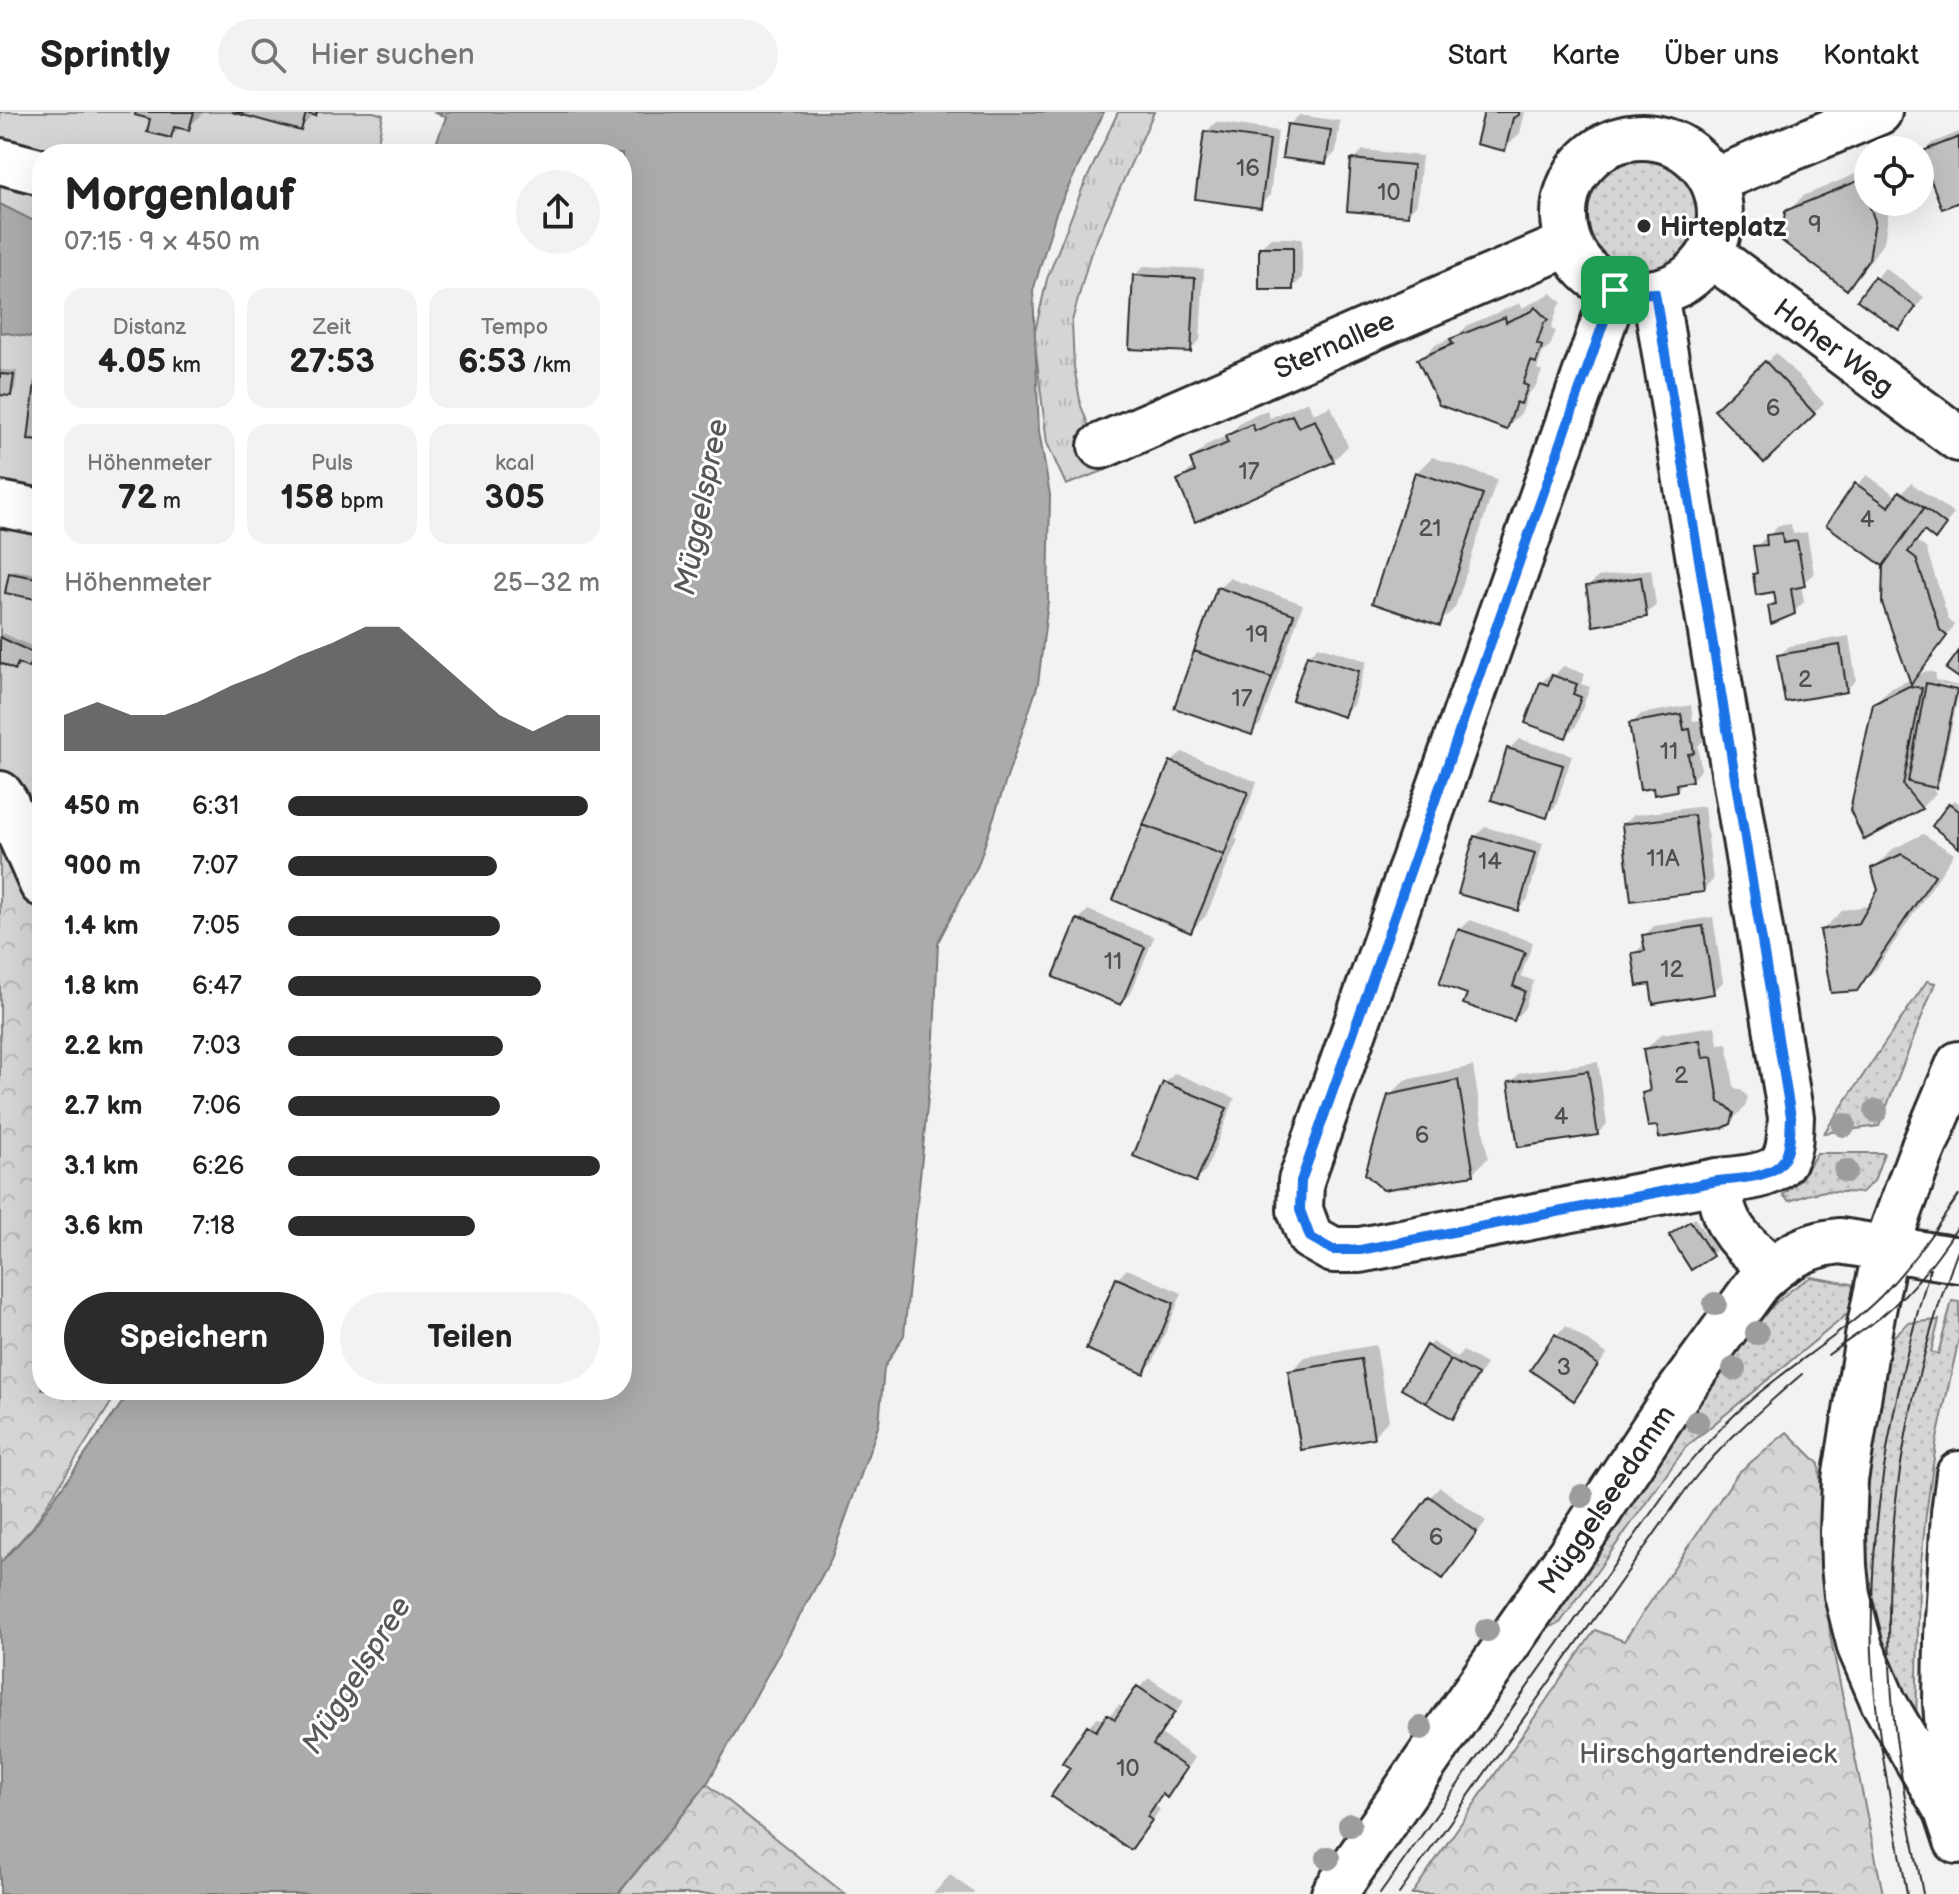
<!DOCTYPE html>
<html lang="de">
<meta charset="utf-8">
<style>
body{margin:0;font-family:"Balsamiq Sans",sans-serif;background:#f2f2f2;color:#222;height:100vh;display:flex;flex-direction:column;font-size:30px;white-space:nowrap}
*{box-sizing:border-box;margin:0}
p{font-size:26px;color:#767676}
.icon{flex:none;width:44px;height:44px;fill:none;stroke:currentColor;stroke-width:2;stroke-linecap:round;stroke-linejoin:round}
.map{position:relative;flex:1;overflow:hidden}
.panel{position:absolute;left:32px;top:32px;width:600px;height:1256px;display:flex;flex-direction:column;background:#fff;border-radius:32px;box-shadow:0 8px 32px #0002}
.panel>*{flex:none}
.buttons{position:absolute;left:1854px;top:24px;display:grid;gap:16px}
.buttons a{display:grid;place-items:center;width:80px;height:80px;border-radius:50%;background:#fff;box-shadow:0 8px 32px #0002;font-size:40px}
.pin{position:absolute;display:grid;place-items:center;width:68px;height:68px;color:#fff;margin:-34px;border-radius:16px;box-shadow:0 4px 12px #0006}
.round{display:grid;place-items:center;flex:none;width:84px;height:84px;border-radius:42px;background:#f2f2f2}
.headline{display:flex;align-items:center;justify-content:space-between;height:136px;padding:0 32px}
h1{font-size:44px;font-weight:700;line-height:60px}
.metrics{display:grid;grid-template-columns:repeat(3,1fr);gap:12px;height:136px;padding:8px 32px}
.metrics div{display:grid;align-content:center;border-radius:20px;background:#f2f2f2;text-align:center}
.metrics b{font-size:34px;font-weight:700}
.metrics small{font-size:22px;font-weight:400}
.metrics p{font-size:22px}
.chart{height:224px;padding:16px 32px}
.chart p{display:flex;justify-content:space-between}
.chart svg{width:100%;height:144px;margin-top:8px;fill:#2b2b2b;opacity:.7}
.primary-button{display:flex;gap:16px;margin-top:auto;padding:16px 32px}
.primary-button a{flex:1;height:92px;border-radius:48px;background:#2b2b2b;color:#fff;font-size:32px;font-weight:700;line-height:92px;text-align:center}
.primary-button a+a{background:#f2f2f2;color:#222}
ul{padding:0 32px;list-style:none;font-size:26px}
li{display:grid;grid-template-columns:128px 96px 1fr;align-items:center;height:60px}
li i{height:20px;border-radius:10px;background:#2b2b2b}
header{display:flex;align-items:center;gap:48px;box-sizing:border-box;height:112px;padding:0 40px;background:#fff;border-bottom:2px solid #e0e0e0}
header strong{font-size:38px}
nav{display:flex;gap:44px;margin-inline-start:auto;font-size:28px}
.search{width:560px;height:72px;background:#f2f2f2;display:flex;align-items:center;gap:20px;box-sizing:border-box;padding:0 28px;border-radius:44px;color:#767676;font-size:30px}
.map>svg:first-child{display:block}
.grass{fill:url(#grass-dots);stroke:#808080;stroke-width:2}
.forest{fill:url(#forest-crowns);stroke:#808080;stroke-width:2}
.park{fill:url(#park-tufts);stroke:#808080;stroke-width:2}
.garden{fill:#d5d5d5;stroke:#808080;stroke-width:2}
.water{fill:#ababab;stroke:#787878;stroke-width:2}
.shadow{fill:#0003}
.building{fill:#c1c1c1;stroke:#2b2b2b;stroke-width:2}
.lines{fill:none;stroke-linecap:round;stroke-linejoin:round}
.minor-casing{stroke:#2b2b2b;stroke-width:50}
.major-casing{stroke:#2b2b2b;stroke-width:50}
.minor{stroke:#fff;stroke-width:44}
.major{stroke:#fff;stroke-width:44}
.tram{stroke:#2b2b2b;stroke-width:2}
.tree{fill:#9c9c9c}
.route-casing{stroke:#fff;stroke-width:16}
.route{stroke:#1a73e8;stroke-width:10}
.poi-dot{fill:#2b2b2b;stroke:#fff;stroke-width:3}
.labels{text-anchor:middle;stroke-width:6;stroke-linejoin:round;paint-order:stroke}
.number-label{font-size:24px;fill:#505050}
.poi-label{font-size:28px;font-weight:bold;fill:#2b2b2b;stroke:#fff;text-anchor:start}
.street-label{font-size:28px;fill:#2b2b2b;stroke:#fff}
.park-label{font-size:28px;fill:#565656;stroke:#fff}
.water-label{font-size:30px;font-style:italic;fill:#585858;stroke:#fff}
</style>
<header>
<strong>Sprintly</strong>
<div class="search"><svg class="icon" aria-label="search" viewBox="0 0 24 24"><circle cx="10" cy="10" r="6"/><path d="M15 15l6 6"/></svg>Hier suchen</div>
<nav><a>Start</a><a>Karte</a><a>Über uns</a><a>Kontakt</a></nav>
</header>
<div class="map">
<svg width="1959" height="1782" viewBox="0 0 1959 1782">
<defs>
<pattern id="grass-dots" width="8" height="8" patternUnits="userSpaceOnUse" patternTransform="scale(2)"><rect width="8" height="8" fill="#d5d5d5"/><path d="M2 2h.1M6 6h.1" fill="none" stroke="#b7b7b7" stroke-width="1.8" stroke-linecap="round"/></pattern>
<pattern id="forest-crowns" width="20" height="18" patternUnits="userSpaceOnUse" patternTransform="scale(2)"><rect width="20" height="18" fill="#d5d5d5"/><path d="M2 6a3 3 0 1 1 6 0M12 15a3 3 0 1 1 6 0" fill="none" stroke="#b7b7b7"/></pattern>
<pattern id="park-tufts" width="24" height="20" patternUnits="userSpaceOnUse" patternTransform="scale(2)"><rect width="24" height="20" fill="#d5d5d5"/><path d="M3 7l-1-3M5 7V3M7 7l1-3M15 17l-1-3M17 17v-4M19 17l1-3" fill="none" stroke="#b7b7b7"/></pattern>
</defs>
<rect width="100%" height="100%" fill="#f2f2f2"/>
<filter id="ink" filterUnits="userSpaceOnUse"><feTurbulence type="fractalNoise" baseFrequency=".0125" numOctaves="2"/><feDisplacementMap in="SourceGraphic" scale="16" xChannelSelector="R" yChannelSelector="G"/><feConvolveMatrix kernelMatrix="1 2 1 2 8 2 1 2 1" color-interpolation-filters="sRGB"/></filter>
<g filter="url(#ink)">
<path class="grass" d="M1580 102a62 62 0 1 1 124 0a62 62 0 1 1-124 0Z
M1927 869 1935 871 1879 1014 1824 1021Z
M1817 1041H1884L1874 1069 1861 1081 1825 1079 1807 1083 1789 1089 1783 1083 1801 1067Z
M1811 1165 1851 1172 1857 1182 1856 1195 1686 1335 1560 1511 1536 1520C1579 1459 1622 1397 1665 1335 1705 1278 1749 1200 1811 1165Z
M1952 1189 1959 1190V1226L1936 1332 1926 1402 1919 1471 1916 1614 1862 1511 1854 1435 1878 1239 1908 1211 1939 1208 1931 1240 1938 1242Z"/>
<path class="forest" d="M0 707 42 786V1278H119L33 1415 0 1451Z
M1787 1320 1819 1352 1830 1523 1883 1782H1412L1595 1518 1624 1529 1738 1361Z
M707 1672 845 1782H618Z"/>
<path class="park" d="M1118 0H1154L1090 143 1072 209 1074 255 1081 294 1106 358 1066 373 1047 331 1034 224 1047 167 1083 75Z"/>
<path class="garden" d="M0 0H374L383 3 376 42H42V786L0 708Z"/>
<path class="water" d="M433 0H1104L1056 101 1033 179 1039 319 1050 383 1048 489 1038 572 978 753 938 830 934 926 904 1223 884 1256 879 1312 831 1447 707 1672 618 1782H0V1451L33 1416 131 1278H622V42H432L446 5Z
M0 92 42 113V227L0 220Z"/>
<path class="shadow" d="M138 0H204L188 16 181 14 171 24 152 5Z
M240 0H317L300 16Z
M1486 0H1525L1520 21 1505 37Z
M1299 3 1340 9 1336 40 1326 50 1289 13Z
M1216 10 1278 19 1270 83 1260 93 1206 20Z
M1959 20V88L1922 41 1932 31Z
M1363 38 1422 44 1417 92 1407 102 1353 48Z
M1868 57V90H1889L1890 92 1884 130 1862 160 1847 175 1787 100 1803 84Z
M1271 126H1302V166L1292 176 1261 135Z
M1144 154 1204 157 1200 228 1190 238 1134 164Z
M1885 156 1924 185 1909 206 1899 216 1876 166Z
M1552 181 1562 191 1558 195 1551 217 1556 219 1550 234 1542 242 1537 257 1542 259 1536 274 1528 282 1522 300 1506 316 1419 248 1435 233 1458 223 1468 213 1520 191 1522 196Z
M1776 241 1824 291 1764 348 1717 298Z
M0 258 17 259 15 277 11 282 0 281Z
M1308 289 1313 302 1331 294 1348 334 1333 349 1180 368 1195 353 1192 347 1208 332 1229 323 1242 309 1267 298 1270 306Z
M1432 345 1497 367 1455 496 1439 511 1416 361Z
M1867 363 1898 385 1911 371 1954 402 1935 425 1925 418 1917 430 1926 436 1949 508 1955 513 1918 563 1926 559 1936 561 1935 568 1959 574V576L1934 571V575L1959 580 1940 669 1936 674 1930 672 1936 681 1921 696 1865 725 1874 593 1890 577 1911 567 1885 453 1857 373Z
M1791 412 1793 422 1807 420 1814 462 1801 472 1804 490 1794 500 1770 494 1777 487 1776 478 1755 462 1759 459 1756 435 1766 425H1768L1778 414Z
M1651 457 1656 493 1646 503 1588 475 1598 465Z
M15 458 42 463V486L11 462Z
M1229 466 1303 492 1261 611 1251 621 1219 476Z
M3 521 38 537 28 553 20 550 15 556 0 549V524Z
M1849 524 1856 568 1846 578 1779 544 1789 534Z
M1318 534 1367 549 1353 593 1343 602 1309 544Z
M1563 554 1585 562 1581 572 1590 575 1576 614 1566 624 1541 571 1551 561 1555 563Z
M1691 593 1693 609 1700 608 1703 629 1698 634 1701 658 1692 667 1685 669 1676 678 1631 612 1641 602Z
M1519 627 1572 643 1556 694 1546 703 1493 687 1509 637Z
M1182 640 1257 670 1235 727 1238 728 1206 804 1190 819 1172 650Z
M1954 688 1959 691V734L1950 692Z
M1704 694 1713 768 1703 778 1624 713 1634 703Z
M1485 715 1543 731 1528 787 1518 797 1475 725Z
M1923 722 1954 742 1877 856 1856 877 1822 818 1843 798 1872 793 1880 779 1873 757 1893 737Z
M1088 798 1154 825 1131 881 1121 891 1078 808Z
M1713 805 1723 870 1713 880 1634 842 1644 832V824L1654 814Z
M1470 808 1533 830 1521 864 1534 869 1524 897 1514 907 1470 881 1460 818Z
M1715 914 1718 932 1727 931 1734 975 1742 979 1748 985 1745 995 1730 1010 1644 981 1651 974 1645 938 1661 922Z
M1598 950 1607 1012 1597 1022 1510 971 1520 961Z
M1473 954 1488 1046 1473 1061 1390 984 1405 968Z
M1175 961 1235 986 1206 1058 1196 1068 1165 971Z
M1695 1106 1716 1138 1692 1155 1676 1119Z
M1127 1157 1182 1181 1153 1250 1143 1260 1117 1167Z
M1566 1214 1607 1242 1583 1276 1574 1286 1556 1223Z
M1432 1230 1457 1245 1463 1239 1486 1252 1463 1294 1453 1304 1427 1235Z
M1376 1233 1389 1308 1373 1324 1290 1260 1305 1245Z
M1440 1375 1486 1409 1452 1455 1443 1465 1397 1431 1430 1385Z
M1149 1566 1184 1589 1161 1622 1195 1646 1176 1673 1167 1683 1164 1681 1155 1694 1160 1697 1141 1726 1131 1735 1073 1656 1088 1614 1098 1605 1105 1609 1119 1593 1124 1597 1139 1576Z
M950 1763 974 1780 973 1782H933Z"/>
<path class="building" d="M136 0H194L189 18 174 15 171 26 147 20 150 7 135 3Z
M232 0H317L316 4 306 1 301 19Z
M1484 0H1519V3L1513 6 1505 39 1476 32Z
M1287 12 1331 18 1326 52 1282 46Z
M1204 19 1270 28 1261 96 1195 87Z
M1959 25V90L1942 97 1920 40Z
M1351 47 1413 53 1408 104 1347 99Z
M1860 68 1875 109 1869 147 1847 178 1782 129 1785 99Z
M1259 135H1293V178H1259Z
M1133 163 1195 166 1191 240 1129 237Z
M1874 165 1916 195 1899 218 1857 188Z
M1535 195 1548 208 1544 211 1537 232 1542 234 1536 251 1531 249 1523 272 1528 274 1521 292 1516 290 1507 318 1439 293 1417 247 1453 232 1450 227 1505 205 1506 210 1532 199Z
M1765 249 1815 302 1764 351 1714 298Z
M0 262 14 263 11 284 0 283Z
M35 270H42V329L28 328Z
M1292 303 1298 315 1315 308 1334 350 1195 410 1177 368 1195 360 1190 347 1228 331 1225 324 1252 312 1255 319Z
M1415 360 1483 382 1440 514 1372 491Z
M1855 371 1889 395 1899 379 1924 396 1883 454 1826 413Z
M1924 396 1946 413 1935 428 1924 419 1908 440 1916 446 1940 518 1947 524 1911 572 1882 491 1883 454Z
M1782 421 1783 431 1797 429 1805 474 1791 477 1795 502 1771 512 1768 494 1776 492 1774 480 1756 483 1753 462 1757 461 1753 434 1767 433 1766 423Z
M9 461 42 467V507L37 506 41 488 5 481Z
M1641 465 1647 505 1593 514 1586 474Z
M1217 475 1294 502 1272 566 1194 539Z
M0 525 35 542 28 556 18 551 15 558 0 551Z
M1840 533 1847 580 1785 590 1777 543Z
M1194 539 1272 566 1252 623 1174 596Z
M1959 539V566L1946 557Z
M1307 543 1359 559 1344 605 1292 588Z
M1552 563 1577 572 1573 582 1581 585 1566 626 1525 611 1540 570 1548 573Z
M1926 571 1957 578 1936 676 1908 670Z
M1909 574 1922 576 1903 673 1922 697 1864 728 1850 698 1873 592Z
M1681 602 1684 618 1690 617 1694 641 1688 642 1692 669 1676 672 1677 679 1654 683 1653 676 1640 678 1629 611Z
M1507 636 1563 653 1547 706 1491 688Z
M1170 649 1248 680 1224 743 1143 713Z
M1949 691 1959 699V736L1932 714Z
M1694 703 1704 780 1631 789 1622 712Z
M1143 713 1224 743 1191 821 1113 788Z
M1474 724 1535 741 1518 799 1458 782Z
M1902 742 1935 763 1857 879 1831 881 1820 818 1859 811 1878 778 1871 756Z
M1077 807 1145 835 1121 893 1053 865Z
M1703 814 1714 882 1653 892 1650 872 1637 874 1632 841 1645 839 1642 823Z
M1458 817 1525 840 1513 874 1525 879 1514 909 1463 892 1467 882 1439 872Z
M1700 928 1703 946 1712 945 1719 990 1727 994 1734 1001 1731 1012 1723 1016 1659 1026 1657 1014 1648 1015 1642 981 1650 979 1643 937Z
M1588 959 1598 1023 1518 1035 1508 970Z
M1458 968 1474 1063 1383 1078 1365 1062 1388 983Z
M1163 970 1227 996 1196 1070 1133 1044Z
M1690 1109 1713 1144 1691 1158 1669 1123Z
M1116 1166 1174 1191 1144 1262 1086 1237Z
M1555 1222 1598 1253 1574 1289 1530 1258Z
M1426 1233 1451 1248 1426 1291 1401 1277Z
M1361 1247 1374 1326 1301 1338 1288 1259Z
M1451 1248 1478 1263 1453 1307 1426 1291Z
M1429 1384 1477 1420 1443 1467 1394 1431Z
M1137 1574 1175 1600 1153 1633 1187 1656 1167 1686 1162 1682 1147 1705 1152 1708 1131 1738 1051 1684 1070 1656 1062 1651 1087 1613 1096 1619 1107 1602 1115 1607Z"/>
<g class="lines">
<defs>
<path id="minor" d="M1564 103a78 78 0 1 1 156 0a78 78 0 1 1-156 0Z
M0 49 42 60
M1713 69 1879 0
M1710 142 1959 327
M1615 178 1301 1069 1300 1098 1310 1125 1333 1138H1360L1717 1069C1736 1067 1772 1066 1783 1049 1791 1037 1790 1019 1791 1005L1655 181
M1101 334 1379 213 1568 132
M0 392 42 400
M0 682 5 689 42 772
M1717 1069C1720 1080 1721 1091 1725 1102 1733 1125 1754 1141 1772 1156"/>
<path id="major" d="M1955 1703 1946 1591 1947 1525 1954 1401 1959 1362
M1957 1729 1947 1699 1884 1591 1860 1535 1847 1483 1844 1454 1843 1420 1845 1368 1870 1213 1886 1136 1920 1044 1959 952
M1334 1782 1586 1419 1666 1298 1758 1171C1781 1147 1807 1132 1840 1129L1959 1148"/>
</defs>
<use href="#minor" class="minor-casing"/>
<use href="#major" class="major-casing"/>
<use href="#minor" class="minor"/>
<use href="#major" class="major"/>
<path class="tram" d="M1828 1243C1841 1233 1855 1224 1869 1214 1906 1187 1934 1151 1959 1113
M1380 1782 1676 1366C1700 1339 1724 1311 1752 1287 1793 1251 1842 1223 1881 1184 1911 1153 1935 1118 1959 1083
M1399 1782 1687 1376C1721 1332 1760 1298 1802 1262
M1907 1782C1894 1702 1875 1622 1872 1541 1871 1525 1872 1508 1872 1492 1874 1378 1897 1267 1930 1157
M1923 1782C1912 1724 1900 1666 1894 1608 1878 1446 1901 1287 1959 1136"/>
</g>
<g class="tree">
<circle cx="1876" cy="999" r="12"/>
<circle cx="1844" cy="1013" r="12"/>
<circle cx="1846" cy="1059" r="12"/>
<circle cx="1715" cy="1192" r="12"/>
<circle cx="1757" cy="1221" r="12"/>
<circle cx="1734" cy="1257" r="12"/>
<circle cx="1697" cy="1310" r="12"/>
<circle cx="1582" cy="1384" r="12"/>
<circle cx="1487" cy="1518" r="12"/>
<circle cx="1421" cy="1616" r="12"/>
<circle cx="1350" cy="1713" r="12"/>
<circle cx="1328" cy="1746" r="12"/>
</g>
</g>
<g class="lines" filter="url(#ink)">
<defs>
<path id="route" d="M1615 178 1635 182 1655 181 1791 1005C1790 1019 1791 1037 1783 1049 1772 1066 1736 1067 1717 1069L1360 1138H1333L1310 1125 1300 1098 1301 1069Z"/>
</defs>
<use href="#route" class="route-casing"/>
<use href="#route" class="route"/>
</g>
<circle class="poi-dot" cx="1644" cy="114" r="8"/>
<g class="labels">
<g class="number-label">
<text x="1248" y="64">16</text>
<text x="1389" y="88">10</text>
<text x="1815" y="120">9</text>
<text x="1773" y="304">6</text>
<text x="1249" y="367">17</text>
<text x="1867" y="415">4</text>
<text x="1430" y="424">21</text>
<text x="1257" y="530">19</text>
<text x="1805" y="575">2</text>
<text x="1242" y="594">17</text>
<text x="1669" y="647">11</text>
<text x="1663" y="754">11A</text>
<text x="1490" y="757">14</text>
<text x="1113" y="857">11</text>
<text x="1672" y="865">12</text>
<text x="1681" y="971">2</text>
<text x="1561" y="1012">4</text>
<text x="1422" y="1031">6</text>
<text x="1564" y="1263">3</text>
<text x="1436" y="1433">6</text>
<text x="1128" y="1664">10</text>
</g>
<g class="poi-label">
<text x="1660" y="124">Hirteplatz</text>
</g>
<g class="street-label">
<text transform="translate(1334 232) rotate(-24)" y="10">Sternallee</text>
<text transform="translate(1834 235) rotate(37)" y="10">Hoher Weg</text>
<text transform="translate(1606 1387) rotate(-56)" y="10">Müggelseedamm</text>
</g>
<g class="park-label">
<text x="1708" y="1651">Hirschgartendreieck</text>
</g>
<g class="water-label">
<text transform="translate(701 395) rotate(-79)" y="10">Müggelspree</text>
<text transform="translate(356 1563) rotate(-58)" y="10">Müggelspree</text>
</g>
</g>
</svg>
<div class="buttons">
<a><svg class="icon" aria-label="locate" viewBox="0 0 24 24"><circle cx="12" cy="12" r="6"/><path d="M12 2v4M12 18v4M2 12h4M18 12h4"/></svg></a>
</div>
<div class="pin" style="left:1615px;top:178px;background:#1e9e55"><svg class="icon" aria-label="arrive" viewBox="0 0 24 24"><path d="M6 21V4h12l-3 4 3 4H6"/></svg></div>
<section class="panel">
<div class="headline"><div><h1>Morgenlauf</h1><p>07:15 · 9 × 450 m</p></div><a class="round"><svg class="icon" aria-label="share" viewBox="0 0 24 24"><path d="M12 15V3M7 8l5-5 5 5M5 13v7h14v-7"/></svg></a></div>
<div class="metrics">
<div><p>Distanz</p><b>4.05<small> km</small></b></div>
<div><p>Zeit</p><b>27:53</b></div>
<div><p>Tempo</p><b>6:53<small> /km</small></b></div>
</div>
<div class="metrics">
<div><p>Höhenmeter</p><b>72<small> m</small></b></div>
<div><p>Puls</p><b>158<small> bpm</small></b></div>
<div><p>kcal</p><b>305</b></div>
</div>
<div class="chart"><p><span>Höhenmeter</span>25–32 m</p>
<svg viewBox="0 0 160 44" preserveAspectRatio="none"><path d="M0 44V33L10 29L20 33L30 33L40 29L50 24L60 20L70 15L80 11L90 6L100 6L110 15L120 24L130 33L140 38L150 33L160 33V44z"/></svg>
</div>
<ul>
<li><b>450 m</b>6:31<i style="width:96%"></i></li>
<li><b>900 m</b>7:07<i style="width:67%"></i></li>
<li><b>1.4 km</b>7:05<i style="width:68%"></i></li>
<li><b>1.8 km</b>6:47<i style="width:81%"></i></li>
<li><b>2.2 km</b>7:03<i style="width:69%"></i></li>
<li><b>2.7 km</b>7:06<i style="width:68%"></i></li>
<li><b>3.1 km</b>6:26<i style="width:100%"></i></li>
<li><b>3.6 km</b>7:18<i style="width:60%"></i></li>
</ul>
<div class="primary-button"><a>Speichern</a><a>Teilen</a></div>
</section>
</div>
